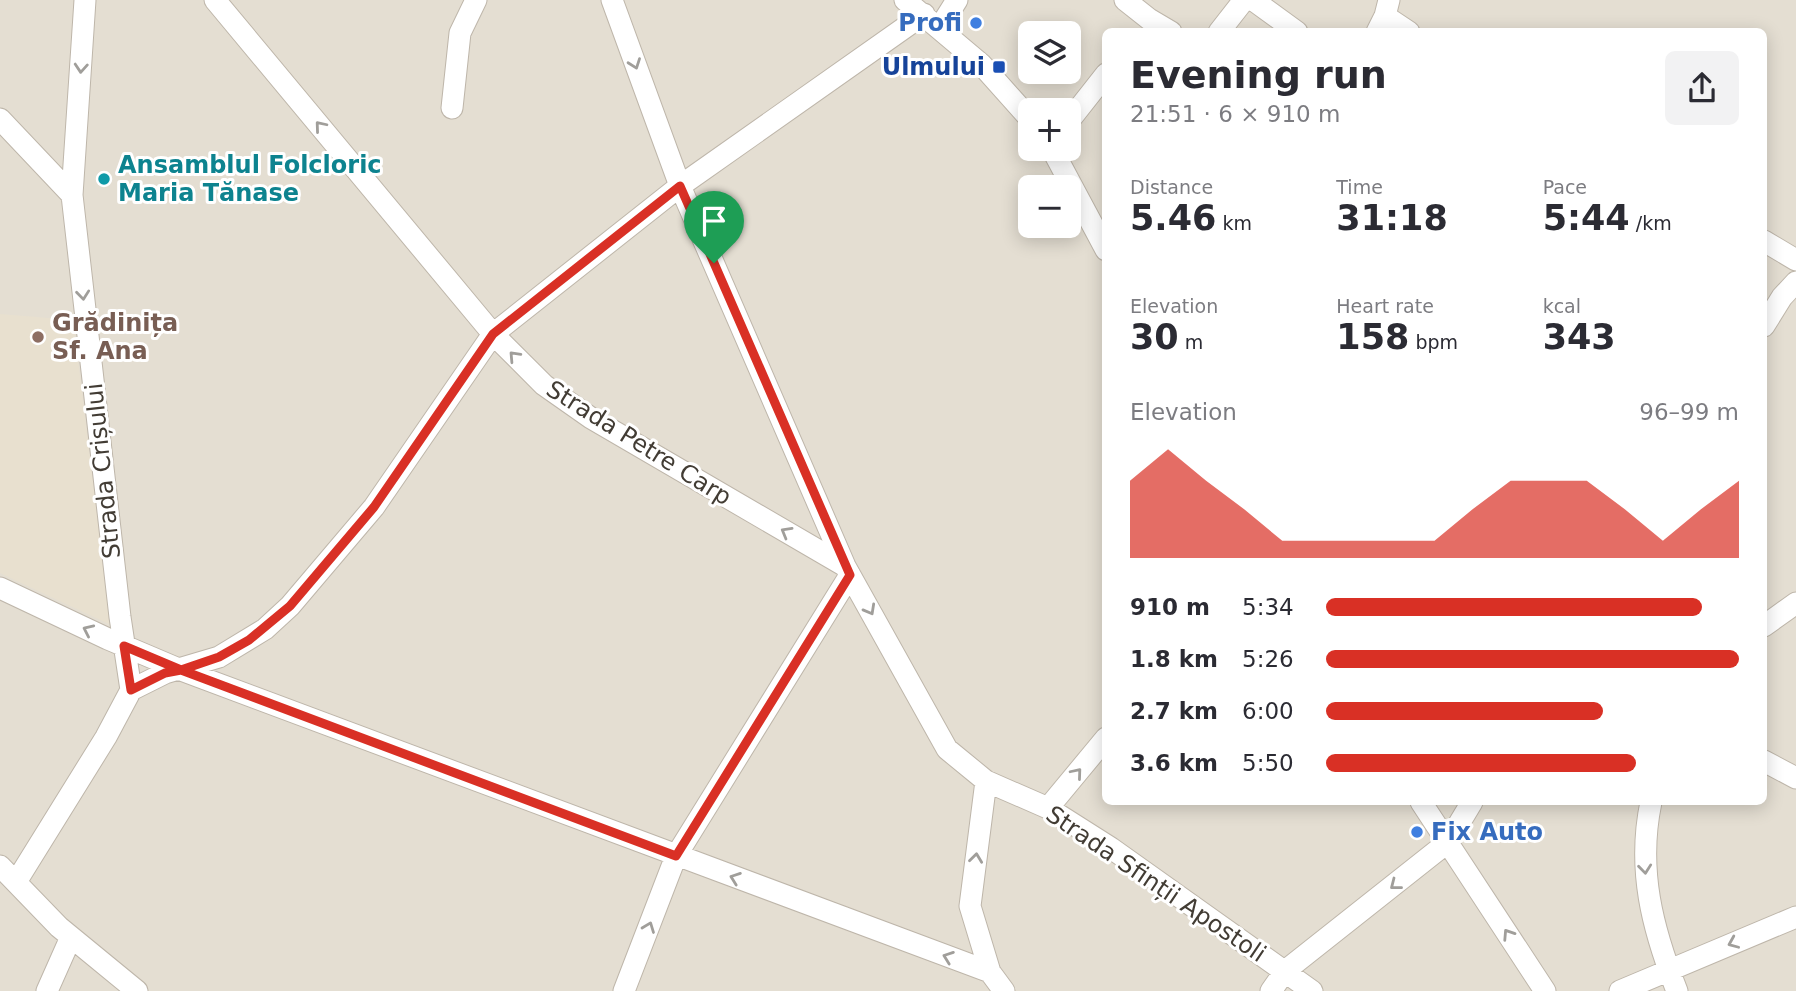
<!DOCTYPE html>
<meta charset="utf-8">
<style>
body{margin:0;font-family:"DejaVu Sans",sans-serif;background:#f2f2f3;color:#2b2b33;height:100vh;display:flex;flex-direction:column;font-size:26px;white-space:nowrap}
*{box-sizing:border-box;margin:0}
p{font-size:23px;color:#7c7c81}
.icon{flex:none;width:38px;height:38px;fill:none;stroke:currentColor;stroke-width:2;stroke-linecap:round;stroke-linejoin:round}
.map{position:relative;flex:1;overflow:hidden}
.sheet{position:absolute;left:1102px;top:28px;width:665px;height:777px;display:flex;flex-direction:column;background:#fff;border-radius:10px;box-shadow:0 4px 18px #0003}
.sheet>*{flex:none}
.controls{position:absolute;left:1018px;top:21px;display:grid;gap:14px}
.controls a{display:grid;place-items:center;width:63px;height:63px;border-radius:10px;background:#fff;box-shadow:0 4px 18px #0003;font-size:35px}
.pin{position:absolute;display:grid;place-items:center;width:60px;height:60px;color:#fff;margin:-72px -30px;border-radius:50% 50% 50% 0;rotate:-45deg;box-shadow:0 0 7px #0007}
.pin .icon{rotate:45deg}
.round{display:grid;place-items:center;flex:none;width:74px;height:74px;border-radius:10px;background:#f2f2f3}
.head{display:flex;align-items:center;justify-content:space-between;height:119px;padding:0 28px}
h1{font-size:38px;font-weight:700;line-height:52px}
.metrics{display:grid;grid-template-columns:repeat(3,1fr);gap:10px;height:119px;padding:7px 28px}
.metrics div{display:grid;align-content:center}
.metrics b{font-size:35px;font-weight:700}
.metrics small{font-size:19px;font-weight:400}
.metrics p{font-size:19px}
.chart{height:196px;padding:14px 28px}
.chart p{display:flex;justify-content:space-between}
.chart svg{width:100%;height:126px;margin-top:7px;fill:#d93025;opacity:.7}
ul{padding:0 28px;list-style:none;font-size:23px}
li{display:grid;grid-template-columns:112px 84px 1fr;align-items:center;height:52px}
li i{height:18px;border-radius:9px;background:#d93025}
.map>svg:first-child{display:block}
.residential{fill:#e4ded2;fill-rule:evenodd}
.education{fill:#e8e0cf}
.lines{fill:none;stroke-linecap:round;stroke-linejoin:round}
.minor-casing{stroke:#beb6aa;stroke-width:23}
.minor{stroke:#fff;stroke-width:21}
.oneway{stroke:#a09e9a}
.route-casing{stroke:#fff;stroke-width:14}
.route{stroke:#d93025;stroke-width:9}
.shop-dot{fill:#3f7fe0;stroke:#fff;stroke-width:2.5}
.transit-dot{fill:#1a4fb4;stroke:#fff;stroke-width:2.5}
.culture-dot{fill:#0f9aa8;stroke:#fff;stroke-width:2.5}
.education-dot{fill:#8d6e63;stroke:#fff;stroke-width:2.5}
.labels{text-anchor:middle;stroke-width:6;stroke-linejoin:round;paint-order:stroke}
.shop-label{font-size:24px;font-weight:bold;fill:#366cbe;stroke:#fff;text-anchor:end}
.transit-label{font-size:24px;font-weight:bold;fill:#164399;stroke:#fff;text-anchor:end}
.culture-label{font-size:24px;font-weight:bold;fill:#0d838f;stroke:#fff;text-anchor:start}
.education-label{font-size:24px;font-weight:bold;fill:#785e54;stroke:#fff;text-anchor:start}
.street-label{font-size:24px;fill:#423c34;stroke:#fff}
</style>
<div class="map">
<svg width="1796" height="991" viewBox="0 0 1796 991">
<rect width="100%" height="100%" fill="#f0ece4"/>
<path class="residential" d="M0 0H1796V991H0ZM1106 32H1764V802H1106ZM1031 33H1069V72H1031ZM1031 110H1069V149H1031ZM1031 187H1069V226H1031Z"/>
<path class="education" d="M0 314 73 320 111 625 0 573Z"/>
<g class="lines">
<defs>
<path id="minor" d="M85 0 72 195 120 617 131 690
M215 0 493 334 544 385 591 418 845 566
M612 0 680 186 845 566 947 749 986 781 1048 808 1111 848 1312 991
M905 0 981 64 1031 120
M1125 0 1149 19 1171 32
M1253 0 1297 32
M1385 16 1409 32
M940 27 957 0
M1219 32 1244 0
M1377 32 1385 16 1389 0
M452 108 460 33 476 0
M0 119 72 195
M1069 121 1106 74
M1052 149 1106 250
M1764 241 1796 260
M1764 326 1782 297 1796 282
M0 588 108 639 181 670 990 972 1004 991
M1764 626 1796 603
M1764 761 1796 778
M986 781 970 906 990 972
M1421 802 1545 991
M1651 802C1637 869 1652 928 1677 991
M1048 808 1106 738
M0 866 59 927 137 991
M16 882 106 737 131 690 165 673 219 657 265 629 290 606 374 507 493 334 680 186 924 14
M47 991 71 937
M624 991 676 856 850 575
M1271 991 1285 971 1448 842 1472 802
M1620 991 1796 917"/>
</defs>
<use href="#minor" class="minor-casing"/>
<use href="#minor" class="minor"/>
</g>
<defs><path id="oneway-chevron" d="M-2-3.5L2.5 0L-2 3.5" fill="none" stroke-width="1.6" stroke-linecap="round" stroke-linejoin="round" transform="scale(1.75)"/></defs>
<g class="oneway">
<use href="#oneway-chevron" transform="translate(635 64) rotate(70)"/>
<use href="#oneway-chevron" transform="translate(81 68) rotate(94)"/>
<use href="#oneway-chevron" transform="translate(320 126) rotate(-130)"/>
<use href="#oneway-chevron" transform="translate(83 295) rotate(84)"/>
<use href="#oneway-chevron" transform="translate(514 356) rotate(-133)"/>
<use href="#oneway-chevron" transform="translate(786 532) rotate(-150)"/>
<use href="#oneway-chevron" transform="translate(870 610) rotate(61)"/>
<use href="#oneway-chevron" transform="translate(88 630) rotate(-155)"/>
<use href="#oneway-chevron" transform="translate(1077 773) rotate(-50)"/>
<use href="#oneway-chevron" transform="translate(976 858) rotate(-83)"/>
<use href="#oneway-chevron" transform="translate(1645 869) rotate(84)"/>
<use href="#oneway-chevron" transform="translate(735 878) rotate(-160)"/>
<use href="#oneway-chevron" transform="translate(1395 885) rotate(142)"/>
<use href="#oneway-chevron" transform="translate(649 927) rotate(-69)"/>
<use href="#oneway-chevron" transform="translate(1508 934) rotate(-123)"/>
<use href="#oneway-chevron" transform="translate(1733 943) rotate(157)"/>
<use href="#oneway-chevron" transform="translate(948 957) rotate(-160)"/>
</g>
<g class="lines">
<defs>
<path id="route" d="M714 263 680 186 493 334 374 507 290 606 249 640 219 657 181 670 124 646 131 690 165 673 181 670 676 856 850 575 714 263"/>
</defs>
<use href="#route" class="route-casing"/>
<use href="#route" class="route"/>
</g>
<g class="shop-dot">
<circle cx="976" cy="23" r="7"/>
<circle cx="1417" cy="832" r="7"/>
</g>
<rect class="transit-dot" x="992" y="60" width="14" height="14" rx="3.5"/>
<circle class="culture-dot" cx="104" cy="179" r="7"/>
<circle class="education-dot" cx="38" cy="337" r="7"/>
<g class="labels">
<g class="shop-label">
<text x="962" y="31">Profi</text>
<text x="1431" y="840" text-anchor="start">Fix Auto</text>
</g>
<g class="transit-label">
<text x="985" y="75">Ulmului</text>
</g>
<g class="culture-label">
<text x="118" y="173">Ansamblul Folcloric<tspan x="118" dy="28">Maria Tănase</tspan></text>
</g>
<g class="education-label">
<text x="52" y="331">Grădinița<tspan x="52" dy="28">Sf. Ana</tspan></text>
</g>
<g class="street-label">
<text transform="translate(639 443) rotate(32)" y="8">Strada Petre Carp</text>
<text transform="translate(103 471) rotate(-96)" y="8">Strada Crișului</text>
<text transform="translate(1156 884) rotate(34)" y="8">Strada Sfinții Apostoli</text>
</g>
</g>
</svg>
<div class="controls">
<a><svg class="icon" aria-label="layers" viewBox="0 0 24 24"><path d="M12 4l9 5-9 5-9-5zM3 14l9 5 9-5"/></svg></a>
<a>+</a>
<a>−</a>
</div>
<div class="pin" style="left:714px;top:263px;background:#1e9e55"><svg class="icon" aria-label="arrive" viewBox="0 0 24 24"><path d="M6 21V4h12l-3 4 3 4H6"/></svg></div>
<section class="sheet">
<div class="head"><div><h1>Evening run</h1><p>21:51 · 6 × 910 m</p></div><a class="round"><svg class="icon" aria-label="share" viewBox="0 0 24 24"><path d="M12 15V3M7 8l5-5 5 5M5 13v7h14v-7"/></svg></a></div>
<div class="metrics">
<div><p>Distance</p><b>5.46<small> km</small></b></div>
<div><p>Time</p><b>31:18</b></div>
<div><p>Pace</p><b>5:44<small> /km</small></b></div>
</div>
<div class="metrics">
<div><p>Elevation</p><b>30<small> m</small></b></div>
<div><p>Heart rate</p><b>158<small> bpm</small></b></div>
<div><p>kcal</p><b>343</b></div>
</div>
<div class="chart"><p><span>Elevation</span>96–99 m</p>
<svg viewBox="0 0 160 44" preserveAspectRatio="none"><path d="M0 44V17L10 6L20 17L30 27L40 38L50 38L60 38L70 38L80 38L90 27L100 17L110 17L120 17L130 27L140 38L150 27L160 17V44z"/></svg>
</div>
<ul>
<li><b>910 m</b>5:34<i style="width:91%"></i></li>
<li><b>1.8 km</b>5:26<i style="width:100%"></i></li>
<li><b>2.7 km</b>6:00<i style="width:67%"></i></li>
<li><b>3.6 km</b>5:50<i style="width:75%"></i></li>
</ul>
</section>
</div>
